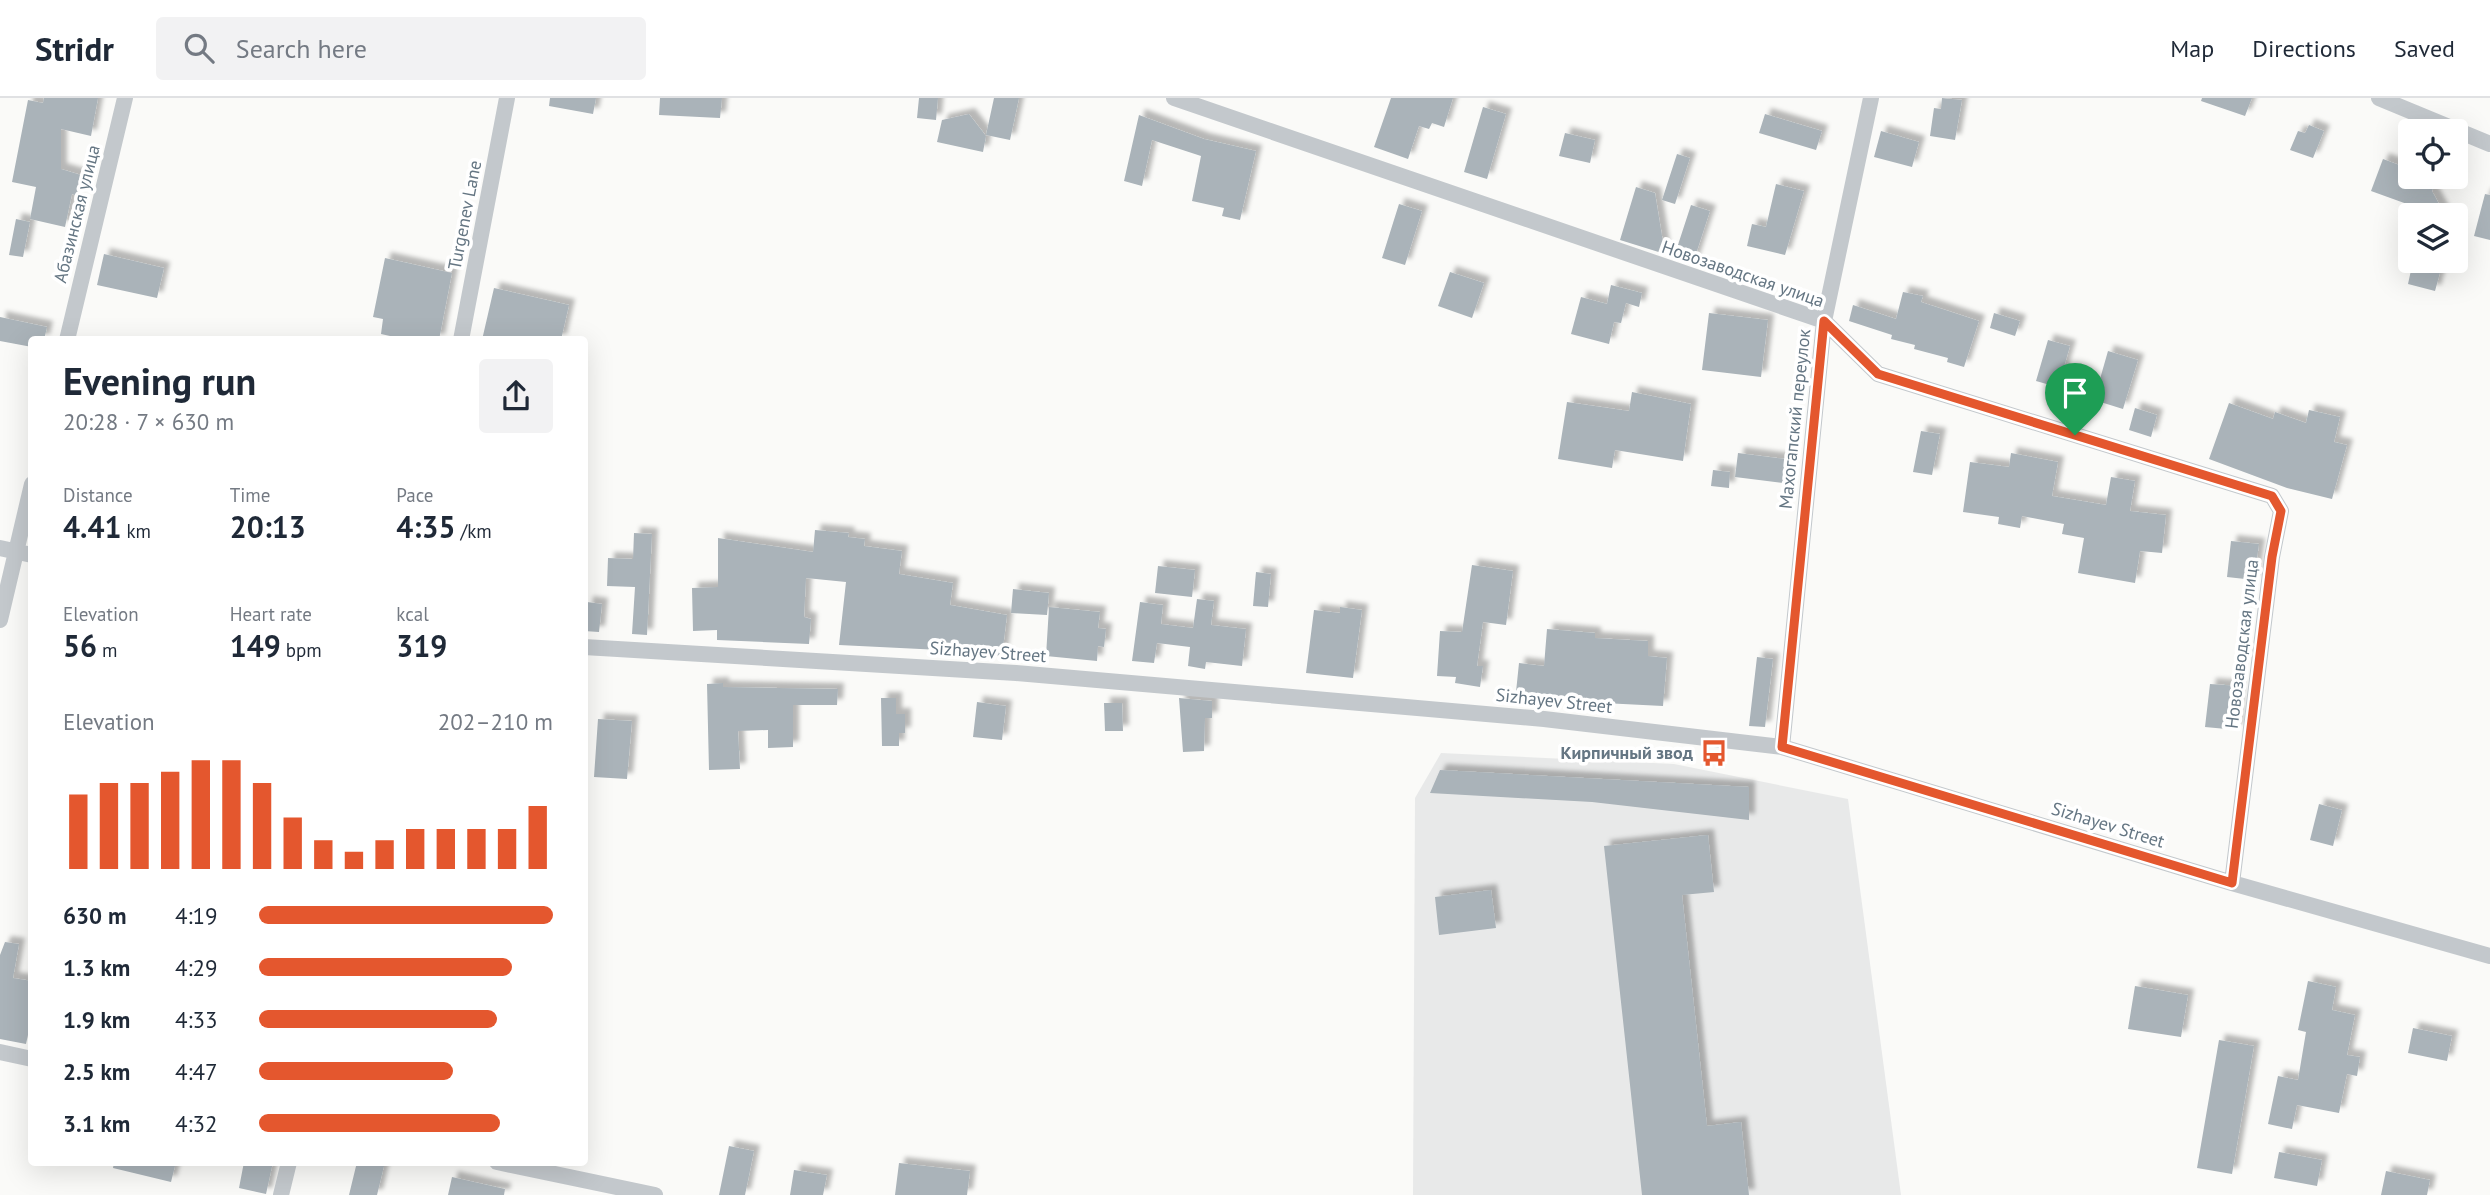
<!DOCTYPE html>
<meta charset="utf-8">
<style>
body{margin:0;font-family:"PT Sans",sans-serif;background:#f2f2f3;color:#1f2937;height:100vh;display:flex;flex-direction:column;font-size:26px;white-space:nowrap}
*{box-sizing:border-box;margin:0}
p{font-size:23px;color:#747a83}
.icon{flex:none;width:38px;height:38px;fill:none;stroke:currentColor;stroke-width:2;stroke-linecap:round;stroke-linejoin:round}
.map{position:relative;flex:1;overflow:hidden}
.drawer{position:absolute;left:28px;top:238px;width:560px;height:830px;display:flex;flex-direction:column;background:#fff;border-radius:7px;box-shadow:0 7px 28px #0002}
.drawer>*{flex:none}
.tools{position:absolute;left:2398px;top:21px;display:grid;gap:14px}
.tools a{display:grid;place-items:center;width:70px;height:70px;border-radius:7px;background:#fff;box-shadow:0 7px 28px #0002;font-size:35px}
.pin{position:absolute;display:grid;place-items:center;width:60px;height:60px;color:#fff;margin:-72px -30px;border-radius:50% 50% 50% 0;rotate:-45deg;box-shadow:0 0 7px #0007}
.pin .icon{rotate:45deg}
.round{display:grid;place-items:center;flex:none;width:74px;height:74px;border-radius:7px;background:#f2f2f3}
.summary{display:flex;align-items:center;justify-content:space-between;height:119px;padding:0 35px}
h1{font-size:38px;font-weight:700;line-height:52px}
.stats{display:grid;grid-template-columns:repeat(3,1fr);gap:10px;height:119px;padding:7px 35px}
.stats div{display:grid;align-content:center}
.stats b{font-size:30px;font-weight:700}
.stats small{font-size:19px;font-weight:400}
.stats p{font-size:19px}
.chart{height:196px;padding:14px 35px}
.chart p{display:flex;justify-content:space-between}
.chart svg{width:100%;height:126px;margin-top:7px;stroke:#e4572e;stroke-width:6}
ul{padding:0 35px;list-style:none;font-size:23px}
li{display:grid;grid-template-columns:112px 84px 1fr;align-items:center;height:52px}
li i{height:18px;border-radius:9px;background:#e4572e}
header{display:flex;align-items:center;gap:42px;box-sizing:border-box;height:98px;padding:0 35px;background:#fff;border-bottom:2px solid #e0e1e3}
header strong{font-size:33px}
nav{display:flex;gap:38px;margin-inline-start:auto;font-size:24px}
.search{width:490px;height:63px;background:#f2f2f3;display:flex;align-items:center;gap:18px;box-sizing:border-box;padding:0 24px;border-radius:7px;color:#747a83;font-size:26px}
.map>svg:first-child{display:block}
.built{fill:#e8e9e9}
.building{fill:#aab3b9;filter:url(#shadow)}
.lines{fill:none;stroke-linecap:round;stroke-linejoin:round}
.minor{stroke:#c3c8cc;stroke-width:16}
.route-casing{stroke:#fff;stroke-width:14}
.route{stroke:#e4572e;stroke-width:9}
.labels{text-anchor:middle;stroke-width:7;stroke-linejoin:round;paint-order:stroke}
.street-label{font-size:18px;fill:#657683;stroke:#fff}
.poi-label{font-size:18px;font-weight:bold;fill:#657683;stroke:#fff;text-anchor:end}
</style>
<header>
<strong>Stridr</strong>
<div class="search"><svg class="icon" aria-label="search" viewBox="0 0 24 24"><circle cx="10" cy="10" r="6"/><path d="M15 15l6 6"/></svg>Search here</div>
<nav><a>Map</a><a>Directions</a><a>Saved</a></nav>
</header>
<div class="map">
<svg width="2490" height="1097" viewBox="0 0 2490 1097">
<defs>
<filter id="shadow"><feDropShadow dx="6" dy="-6" stdDeviation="2" flood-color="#0004"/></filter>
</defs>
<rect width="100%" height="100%" fill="#fafaf8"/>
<path class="built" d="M1441 655 1674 666 1848 701 1901 1097H1413L1415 700Z"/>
<path class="building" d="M44 0H98L91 38 61 31V71L81 77 78 98 72 96 65 129 30 121 36 89 12 84 28 2 43 5Z
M550 0H596L593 16 549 8Z
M660 0H722L720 20 659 17Z
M919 0H938L936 22 917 20Z
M994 0H1019L1010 42 986 37Z
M1391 0H1453L1444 29 1432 25 1429 31 1419 28 1408 61 1374 49Z
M1942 0 1962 2 1955 42 1930 38 1934 10 1941 11Z
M2202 0H2252L2245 18 2201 3Z
M1483 9 1506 16 1487 81 1464 74Z
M969 16 986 38 983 54 937 44 942 22Z
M1765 16 1822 33 1816 52 1759 35Z
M1139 17 1204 41 1256 53 1240 122 1222 118 1224 110 1192 103 1201 58 1152 42 1142 88 1124 83Z
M2309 27 2324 33 2313 60 2290 52 2298 33 2305 35Z
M1881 33 1919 44 1912 69 1874 59Z
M1565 35 1595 42 1590 65 1559 58Z
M1677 56 1690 60 1675 106 1662 102Z
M2383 61 2410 71V79H2438L2432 93 2445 117H2404L2407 106 2371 93Z
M1776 86 1804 93 1785 157 1747 148 1752 126 1766 129Z
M1636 89 1655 95 1665 156 1620 142Z
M2485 96 2490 97V142L2474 138Z
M1399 106 1422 113 1405 167 1382 160Z
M1691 107 1710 113 1693 165 1674 159Z
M16 121 30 124 23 159 9 157Z
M104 156 164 170 157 200 97 187Z
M385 160 452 175 439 242H408L381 236 383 221 373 219Z
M2413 163H2438L2436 169 2441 171 2435 193 2408 186Z
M1450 174 1484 185 1472 220 1438 208Z
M1611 187 1642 195 1639 209 1626 205 1621 225 1614 224 1609 246 1571 236 1581 199 1607 206Z
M494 190 569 207 561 242H482Z
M1903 194 1923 198 1921 204 1979 223 1964 269 1947 264 1948 260 1914 251 1915 247 1891 241 1892 237 1849 223 1853 207 1896 221Z
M1709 215 1768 222 1761 279 1702 272Z
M1994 215 2020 223 2015 238 1990 230Z
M0 219 47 229 44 242H32V249L0 243Z
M2048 242 2070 248 2062 276 2068 277 2064 291 2036 283Z
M2108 253 2138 262 2123 311 2094 302Z
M1632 294 1691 306 1683 363 1615 352 1612 370 1558 361 1567 304 1629 313Z
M2229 305 2273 321 2275 314 2306 325 2309 312 2340 319 2334 344 2347 347 2332 401 2287 390 2209 361Z
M2135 310 2157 317 2151 339 2129 332Z
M1921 333 1940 336 1932 377 1913 374Z
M1738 355 1786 361 1783 385 1735 379Z
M2011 355 2058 364 2052 398 2106 407 2111 379 2135 383 2130 413 2166 417 2162 455 2140 453 2135 485 2078 475 2084 440 2062 436 2064 426 2022 418 2020 430 1998 426 1999 419 1963 414 1970 364 2009 369Z
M1713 372 1730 374 1729 390 1711 388Z
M815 432 849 435 848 439 865 441 864 448 902 453 899 476 953 485 950 507 1007 517 1002 558 961 553 839 547 846 484 806 480 804 519 811 521 809 546 717 542V532L693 533 692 490 718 489V440L813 454Z
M634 435 652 436 647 537 632 536 635 489 607 488 608 460 633 461Z
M2231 443 2259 446 2254 482 2227 479Z
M1472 467 1513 473 1506 527 1483 524 1477 568H1483L1480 589 1455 585 1456 579 1437 578 1440 533 1462 534Z
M1158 468 1195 472 1192 499 1155 495Z
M1256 474 1271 476 1268 509 1253 508Z
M1013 491 1049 495 1047 517 1011 515Z
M1197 501 1214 503 1211 527 1246 531 1242 568 1206 564 1205 571 1188 568 1190 549 1157 545 1154 565 1132 563 1140 504 1163 507 1161 526 1193 530Z
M587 504 602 506 599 534 584 533Z
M1049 509 1100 514 1098 530 1106 531 1104 549 1098 548 1097 563 1046 558Z
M1340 509 1362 512 1353 580 1306 575 1314 512 1340 515Z
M1547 531 1595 535V540L1648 543V558L1667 560 1663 608 1563 603V600L1516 594 1519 565 1544 568Z
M1757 559 1773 561 1765 629 1749 628Z
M723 585V589L838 591 837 607H793V649L768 650V632L738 633 740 671 709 672 707 586Z
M2210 586 2239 588 2237 632 2205 629Z
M881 600H896V616H905V635H899V648H882Z
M1179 600 1212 603V620H1205L1204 653 1183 654Z
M977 604 1006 608 1002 642 973 639Z
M1104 605H1122L1123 633H1105Z
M598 621 632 623 627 681 594 679Z
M1440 672 1749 689V722L1592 704 1430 695Z
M2319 706 2342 712 2333 748 2310 742Z
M1708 737 1714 794 1682 797 1707 1028 1741 1024 1749 1097H1642L1604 748Z
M1491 792 1496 830 1439 837 1435 799Z
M5 844 19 846 13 880 32 883V918L26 946 0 941V857Z
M2308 883 2336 889 2332 912 2355 917 2347 957 2360 959 2357 978 2347 976 2339 1015 2297 1007 2292 1031 2268 1026 2278 978 2298 982 2306 934 2298 932Z
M2135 888 2188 897 2181 939 2128 931Z
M2413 930 2452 938 2447 963 2408 955Z
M2219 942 2254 948 2232 1076 2197 1070Z
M729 1048 754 1053 745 1097H719Z
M2279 1054 2322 1062 2317 1088 2274 1080Z
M114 1064H176L171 1084 113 1070Z
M244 1064H273L266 1096 239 1090Z
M357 1064H385L377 1097H349Z
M899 1065 970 1073 967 1097H895Z
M794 1072 827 1077 823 1097H790Z
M2386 1073 2430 1082 2427 1097H2381Z
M452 1079 505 1091 504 1097H448Z"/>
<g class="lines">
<path class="minor" d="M1174 0 1824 223 1878 276 2272 398 2281 413 2272 459 2232 785
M2379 0 2490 46
M67 242 125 0
M461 242 507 0
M0 450 32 457
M0 522 32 386
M584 549 1016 575 1544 621 1782 649 2232 785 2490 858
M1782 649 1824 223 1871 0
M0 954 32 961
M497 1064 655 1097
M281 1097 289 1064"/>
</g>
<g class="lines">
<defs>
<path id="route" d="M1824 223 1878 276 2272 398 2281 413 2272 459 2232 785 1782 649Z"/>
</defs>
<use href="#route" class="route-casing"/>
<use href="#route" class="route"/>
</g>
<defs>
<symbol id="bus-bare" viewBox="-9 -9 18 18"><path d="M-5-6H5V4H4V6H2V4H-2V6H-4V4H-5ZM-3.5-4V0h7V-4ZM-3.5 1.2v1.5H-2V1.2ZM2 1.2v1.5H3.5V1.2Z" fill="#e4572e" stroke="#fff" stroke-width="2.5" paint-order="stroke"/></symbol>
</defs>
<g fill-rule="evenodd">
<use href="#bus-bare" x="1695" y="636" width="38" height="38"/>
</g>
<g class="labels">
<g class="street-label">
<text transform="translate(77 116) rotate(-76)" y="6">Абазинская улица</text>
<text transform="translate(465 117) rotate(-79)" y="6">Turgenev Lane</text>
<text transform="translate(1743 176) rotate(19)" y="6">Новозаводская улица</text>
<text transform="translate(1795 321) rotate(-84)" y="6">Махогапский переулок</text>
<text transform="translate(2242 546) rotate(-83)" y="6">Новозаводская улица</text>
<text transform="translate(988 554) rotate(4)" y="6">Sizhayev Street</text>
<text transform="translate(1554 603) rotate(6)" y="6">Sizhayev Street</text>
<text transform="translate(2108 727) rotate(17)" y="6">Sizhayev Street</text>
</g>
<g class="poi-label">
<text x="1693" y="661">Кирпичный звод</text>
</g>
</g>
</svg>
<div class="tools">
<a><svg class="icon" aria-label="locate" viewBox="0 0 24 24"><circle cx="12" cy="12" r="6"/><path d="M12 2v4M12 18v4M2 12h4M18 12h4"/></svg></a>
<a><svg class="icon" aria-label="layers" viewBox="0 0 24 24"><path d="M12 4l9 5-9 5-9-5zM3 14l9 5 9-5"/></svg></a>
</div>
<div class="pin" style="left:2075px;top:337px;background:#1e9e55"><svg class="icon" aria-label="arrive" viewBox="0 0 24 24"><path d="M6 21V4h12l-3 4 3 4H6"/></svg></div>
<section class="drawer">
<div class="summary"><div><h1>Evening run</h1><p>20:28 · 7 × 630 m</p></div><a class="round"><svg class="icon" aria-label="share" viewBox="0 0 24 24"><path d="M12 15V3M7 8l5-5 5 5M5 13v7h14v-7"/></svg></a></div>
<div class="stats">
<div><p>Distance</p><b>4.41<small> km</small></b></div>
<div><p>Time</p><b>20:13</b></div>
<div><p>Pace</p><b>4:35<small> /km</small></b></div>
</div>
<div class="stats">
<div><p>Elevation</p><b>56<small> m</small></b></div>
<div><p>Heart rate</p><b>149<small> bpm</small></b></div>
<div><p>kcal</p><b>319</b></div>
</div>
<div class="chart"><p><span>Elevation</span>202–210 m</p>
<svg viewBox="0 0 160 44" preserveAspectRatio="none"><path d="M5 44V18M15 44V14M25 44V14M35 44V10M45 44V6M55 44V6M65 44V14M75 44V26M85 44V34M95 44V38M105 44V34M115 44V30M125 44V30M135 44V30M145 44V30M155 44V22"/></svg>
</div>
<ul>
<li><b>630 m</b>4:19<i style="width:100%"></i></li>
<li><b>1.3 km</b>4:29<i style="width:86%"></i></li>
<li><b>1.9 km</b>4:33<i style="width:81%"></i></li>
<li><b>2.5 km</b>4:47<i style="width:66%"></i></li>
<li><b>3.1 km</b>4:32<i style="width:82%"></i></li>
</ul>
</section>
</div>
